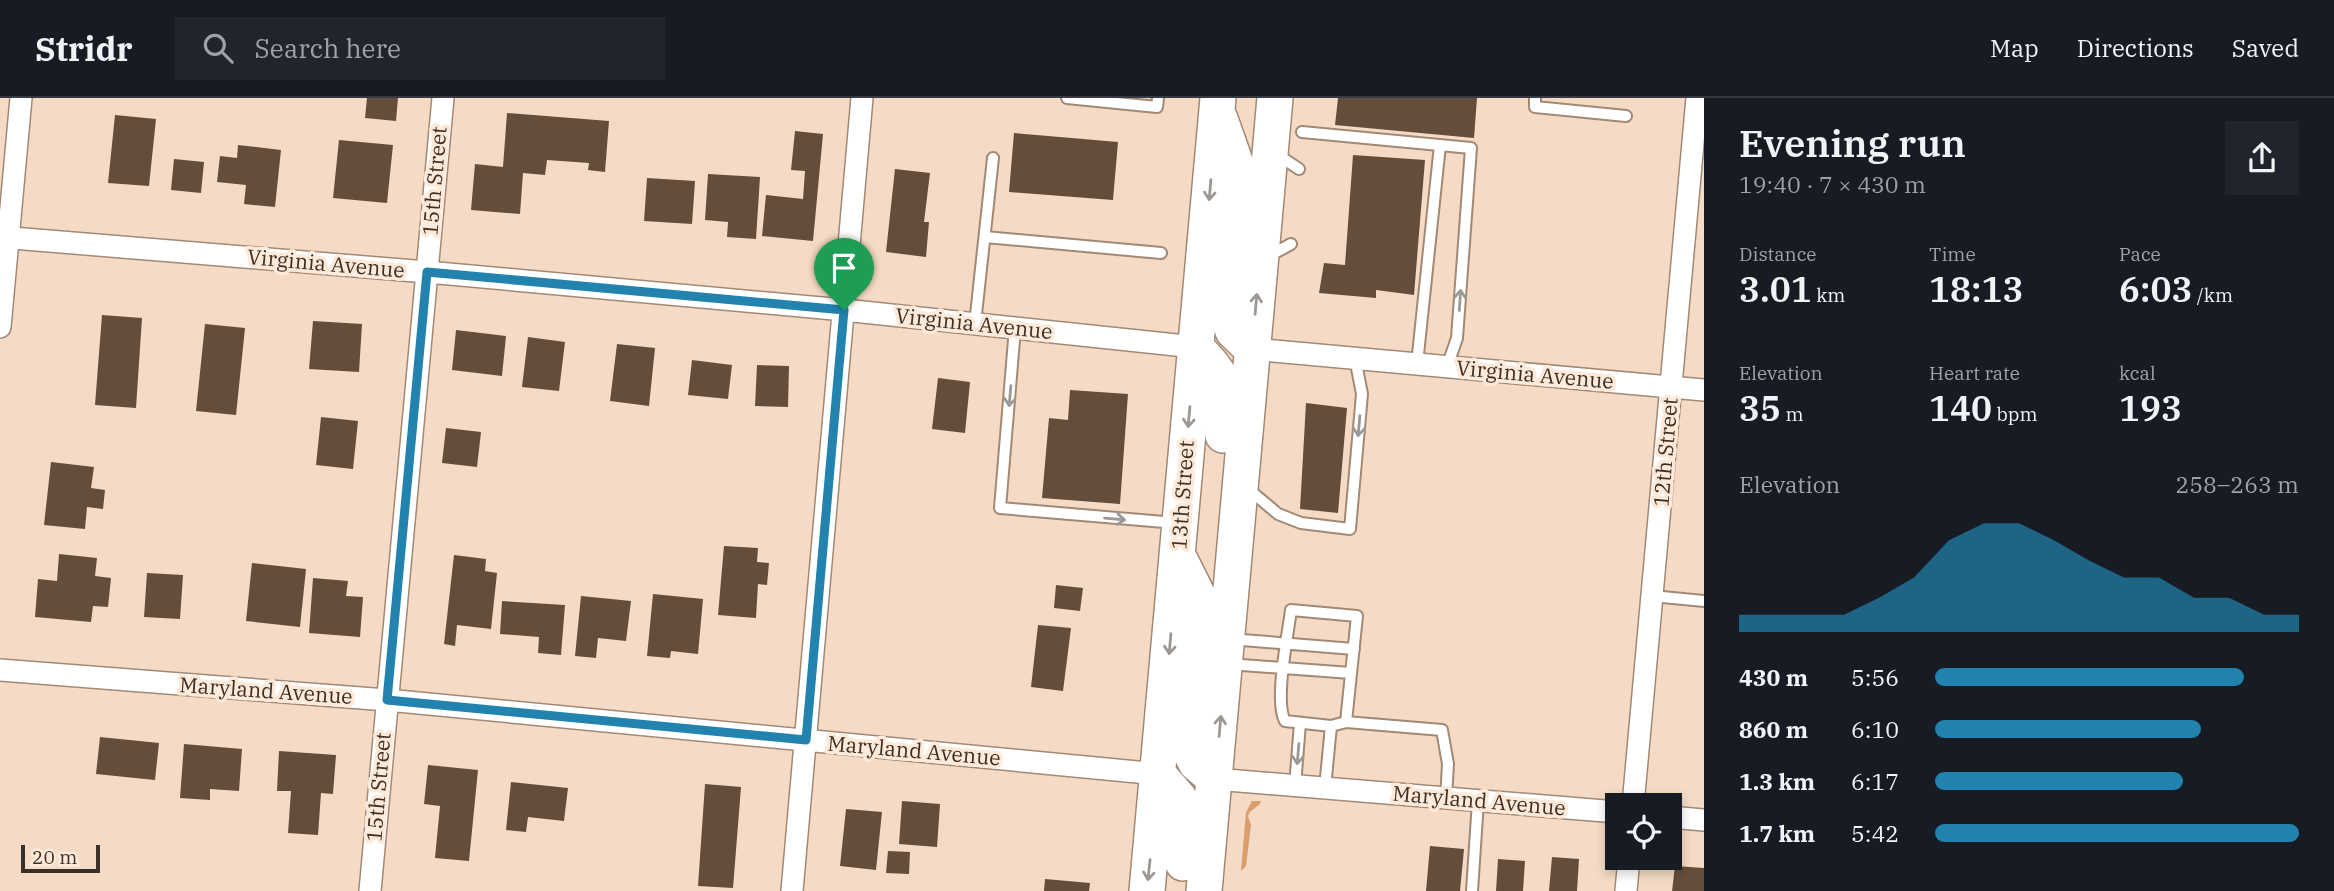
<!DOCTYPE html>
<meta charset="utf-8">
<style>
body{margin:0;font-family:"IBM Plex Serif",serif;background:#20242c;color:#f1f3f6;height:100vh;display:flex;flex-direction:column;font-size:26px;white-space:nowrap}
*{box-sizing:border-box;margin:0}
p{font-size:23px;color:#9ea1a6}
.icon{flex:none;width:38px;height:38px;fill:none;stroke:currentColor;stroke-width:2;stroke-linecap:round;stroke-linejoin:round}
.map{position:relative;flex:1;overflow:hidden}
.side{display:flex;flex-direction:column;background:#171b24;width:630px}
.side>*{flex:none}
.buttons{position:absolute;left:1605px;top:695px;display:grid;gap:14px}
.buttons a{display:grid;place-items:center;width:77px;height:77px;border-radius:0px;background:#171b24;box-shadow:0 4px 10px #0003;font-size:35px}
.scale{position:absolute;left:21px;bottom:18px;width:79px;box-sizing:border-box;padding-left:7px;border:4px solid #3a3028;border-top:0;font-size:19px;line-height:24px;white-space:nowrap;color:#3a3028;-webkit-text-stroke:5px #ffe9d8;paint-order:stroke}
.pin{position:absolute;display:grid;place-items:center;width:60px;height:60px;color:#fff;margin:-72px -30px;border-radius:50% 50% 50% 0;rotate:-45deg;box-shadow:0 0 7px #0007}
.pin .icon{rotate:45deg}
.round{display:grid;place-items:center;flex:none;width:74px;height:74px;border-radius:0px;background:#20242c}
.head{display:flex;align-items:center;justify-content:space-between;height:119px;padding:0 35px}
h1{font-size:38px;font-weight:600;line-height:52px}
.figures{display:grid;grid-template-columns:repeat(3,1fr);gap:10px;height:119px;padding:7px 35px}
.figures div{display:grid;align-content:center}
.figures b{font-size:35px;font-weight:600}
.figures small{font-size:19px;font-weight:400}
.figures p{font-size:19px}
.chart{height:196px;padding:14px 35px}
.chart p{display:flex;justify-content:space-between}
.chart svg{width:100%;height:126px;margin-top:7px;fill:#2283ae;opacity:.7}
ul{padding:0 35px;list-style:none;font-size:23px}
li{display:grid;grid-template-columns:112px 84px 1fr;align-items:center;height:52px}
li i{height:18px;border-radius:9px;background:#2283ae}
header{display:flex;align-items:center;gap:42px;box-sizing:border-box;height:98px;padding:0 35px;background:#171b24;border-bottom:2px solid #363941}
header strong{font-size:33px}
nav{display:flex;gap:38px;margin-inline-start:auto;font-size:24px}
.search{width:490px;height:63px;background:#20242c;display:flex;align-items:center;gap:18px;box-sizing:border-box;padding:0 24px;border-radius:0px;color:#9ea1a6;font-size:26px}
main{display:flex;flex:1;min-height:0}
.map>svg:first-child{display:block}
.green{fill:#da9f6d}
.building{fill:#644e3b}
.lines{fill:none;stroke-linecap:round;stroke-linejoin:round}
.service-casing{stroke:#a28976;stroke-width:14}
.minor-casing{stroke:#a28976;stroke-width:24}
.trunk-casing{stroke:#a28976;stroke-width:38}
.service{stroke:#fff;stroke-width:10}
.minor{stroke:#fff;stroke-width:21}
.trunk{stroke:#fff;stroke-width:35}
.oneway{stroke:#9c9894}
.route-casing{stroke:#fff;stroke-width:14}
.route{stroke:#2283ae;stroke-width:9}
.labels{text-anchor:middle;stroke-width:7;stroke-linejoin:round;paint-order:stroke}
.street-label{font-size:21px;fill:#3a3028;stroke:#ffe9d8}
</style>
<header>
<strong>Stridr</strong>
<div class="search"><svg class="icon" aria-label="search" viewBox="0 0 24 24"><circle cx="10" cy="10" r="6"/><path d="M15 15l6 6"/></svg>Search here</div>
<nav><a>Map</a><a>Directions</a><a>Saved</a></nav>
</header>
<main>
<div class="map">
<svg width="1704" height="793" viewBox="0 0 1704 793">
<rect width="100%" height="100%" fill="#f5dbc5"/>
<path class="green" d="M1252 703H1261L1260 706 1250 714 1248 718 1251 727 1246 768 1241 773 1246 714Z"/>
<path class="building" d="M367 0H398L396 23 365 20Z
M1338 0H1477L1474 40 1335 27Z
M507 15 609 23 605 74 588 72 589 65 547 62 545 77 523 75 520 116 471 112 475 66 503 69Z
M115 17 156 21 149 88 108 85Z
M795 33 823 36 813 143 762 138 766 97 803 101 805 73 791 72Z
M1014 35 1118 44 1113 102 1009 94Z
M339 42 393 47 387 105 333 100Z
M238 47 281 52 275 109 244 106 246 87 217 84 220 58 237 60Z
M1353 57 1425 62 1414 197 1376 192V200L1319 195 1324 165 1345 167Z
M174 61 204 64 201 95 171 92Z
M895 71 930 75 924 124H929L926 159 886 154Z
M708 76 760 79 756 141 727 139 728 124 705 122Z
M647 80 695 83 692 126 644 123Z
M102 217 142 220 136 310 95 307Z
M313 223 362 226 359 274 309 271Z
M205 226 245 230 236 317 196 313Z
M456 232 506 238 502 278 452 272Z
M528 239 565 244 559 293 522 289Z
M617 246 655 250 649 308 610 303Z
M692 262 732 267 728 301 688 297Z
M757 267 789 268 788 309 755 308Z
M938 280 970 284 965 335 932 331Z
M1070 292 1128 296 1120 406 1042 400 1049 320 1068 322Z
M1306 305 1347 310 1338 415 1300 411Z
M321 319 358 323 353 371 316 367Z
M446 330 481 334 477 369 442 365Z
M51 364 94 369 91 390 105 392 103 411 87 409 85 431 44 427Z
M724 448 758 450 757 464 769 465 767 487 758 486 756 520 718 517Z
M59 456 97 460 95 478 111 480 108 509 93 508 91 524 35 519 38 481 57 483Z
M454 457 486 461 485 473 497 475 491 531 457 527 455 548 444 546Z
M252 465 306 471 300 529 246 523Z
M147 475 183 477 180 521 144 519Z
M313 480 348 483 346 498 363 499 360 539 309 535Z
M1056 487 1083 490 1080 513 1054 510Z
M653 496 703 501 698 556 671 553 670 560 647 558Z
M581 498 631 503 626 543 598 540 596 560 575 558Z
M502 503 565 507 561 557 538 555 539 539 500 536Z
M1038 527 1071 530 1063 593 1031 589Z
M100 639 159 645 155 682 96 676Z
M184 646 242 651 239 693 210 691V702L180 700Z
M279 653 336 657 333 696 321 695 318 737 288 735 291 693H277Z
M428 667 478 672 469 763 435 760 440 708 424 706Z
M511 684 568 690 564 723 528 719 526 734 506 732Z
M705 686 741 689 733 790 698 788Z
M902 703 940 706 937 749 899 746Z
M846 711 882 714 876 772 840 768Z
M1430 748 1464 751 1460 793H1426Z
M888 753 910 754 909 776 886 775Z
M1552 759 1579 761 1577 793H1549Z
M1498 761 1525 763 1523 793H1496Z
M1675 768 1704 770V793H1672Z
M1045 781 1090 785 1089 793H1044Z"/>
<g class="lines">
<defs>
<path id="service" d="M1067 0 1157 9 1158 0
M1535 0V9L1626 18
M1302 34 1471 50 1457 240 1447 269
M1275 55 1299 71
M985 139 1161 155
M1269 158 1291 146
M975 226 993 60
M1015 230 1000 410 1176 425
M1417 266 1440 47
M1246 389 1278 416 1301 425 1350 431 1362 296 1355 260
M1652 498 1704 503
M1230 541 1354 551
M1228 566 1351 575
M1346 624 1331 628 1285 623C1274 604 1288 536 1291 512L1357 518 1346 624 1442 632 1448 666 1446 700
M1295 688 1300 625
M1325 690 1331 628
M1472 793 1478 703"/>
<path id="minor" d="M0 139 427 174 844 212 1195 249
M0 229 21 0
M1252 251 1704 292
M0 572 387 602 1158 676
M1215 681 1617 714
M1633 707 1697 0
M1670 719 1704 722
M370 793 443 0
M792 793 862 0
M1626 793 1629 760"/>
<path id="trunk" d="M1220 21 1239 75 1228 218 1233 233 1252 251
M1195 249C1229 281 1227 292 1223 337
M1178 458 1201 504 1187 647 1196 665 1215 681
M1158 676 1179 700 1188 718 1183 765
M1147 793 1218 0
M1204 793 1275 0"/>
</defs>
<use href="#service" class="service-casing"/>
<use href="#minor" class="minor-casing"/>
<use href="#trunk" class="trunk-casing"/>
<use href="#service" class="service"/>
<use href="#minor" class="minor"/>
<use href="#trunk" class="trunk"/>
</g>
<defs><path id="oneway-shaft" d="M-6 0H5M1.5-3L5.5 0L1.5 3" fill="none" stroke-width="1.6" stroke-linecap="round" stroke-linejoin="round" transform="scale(1.75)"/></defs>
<g class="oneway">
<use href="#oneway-shaft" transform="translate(1210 92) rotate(95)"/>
<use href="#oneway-shaft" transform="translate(1460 202) rotate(-86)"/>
<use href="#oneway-shaft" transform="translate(1256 206) rotate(-85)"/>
<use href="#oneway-shaft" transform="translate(1010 298) rotate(95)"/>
<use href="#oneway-shaft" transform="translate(1189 319) rotate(95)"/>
<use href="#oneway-shaft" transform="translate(1359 328) rotate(95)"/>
<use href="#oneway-shaft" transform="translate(1115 421) rotate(5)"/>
<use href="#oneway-shaft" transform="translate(1170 546) rotate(95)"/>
<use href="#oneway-shaft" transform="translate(1220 628) rotate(-85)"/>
<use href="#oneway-shaft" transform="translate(1298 656) rotate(95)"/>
<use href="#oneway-shaft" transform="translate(1149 772) rotate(96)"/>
</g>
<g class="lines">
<defs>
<path id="route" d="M427 174 844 212 806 642 387 602Z"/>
</defs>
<use href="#route" class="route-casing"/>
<use href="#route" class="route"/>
</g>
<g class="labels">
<g class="street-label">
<text transform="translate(435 83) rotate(-85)" y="7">15th Street</text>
<text transform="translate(326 166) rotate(5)" y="7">Virginia Avenue</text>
<text transform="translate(974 226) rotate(6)" y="7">Virginia Avenue</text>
<text transform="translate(1535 277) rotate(5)" y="7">Virginia Avenue</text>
<text transform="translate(1666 354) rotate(-85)" y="7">12th Street</text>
<text transform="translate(1183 397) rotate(-86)" y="7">13th Street</text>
<text transform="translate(266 593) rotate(4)" y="7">Maryland Avenue</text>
<text transform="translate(914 653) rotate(5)" y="7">Maryland Avenue</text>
<text transform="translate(379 689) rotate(-85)" y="7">15th Street</text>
<text transform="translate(1479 703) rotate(5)" y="7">Maryland Avenue</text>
</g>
</g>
</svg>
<div class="buttons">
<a><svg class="icon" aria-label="locate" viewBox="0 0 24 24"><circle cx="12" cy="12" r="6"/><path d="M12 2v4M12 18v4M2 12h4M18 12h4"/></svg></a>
</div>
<div class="scale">20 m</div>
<div class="pin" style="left:844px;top:212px;background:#1e9e55"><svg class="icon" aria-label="arrive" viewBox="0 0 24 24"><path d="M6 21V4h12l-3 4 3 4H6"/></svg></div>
</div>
<section class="side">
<div class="head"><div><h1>Evening run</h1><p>19:40 · 7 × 430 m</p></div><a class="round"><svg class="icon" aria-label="share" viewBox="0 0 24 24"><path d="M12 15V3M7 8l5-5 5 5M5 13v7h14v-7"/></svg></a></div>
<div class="figures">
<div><p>Distance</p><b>3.01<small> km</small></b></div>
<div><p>Time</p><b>18:13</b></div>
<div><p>Pace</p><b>6:03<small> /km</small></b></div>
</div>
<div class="figures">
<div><p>Elevation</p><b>35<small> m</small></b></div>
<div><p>Heart rate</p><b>140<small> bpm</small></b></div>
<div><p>kcal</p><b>193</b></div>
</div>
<div class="chart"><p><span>Elevation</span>258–263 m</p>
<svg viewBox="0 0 160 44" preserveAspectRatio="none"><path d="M0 44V38L10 38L20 38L30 38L40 32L50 25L60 12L70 6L80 6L90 12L100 19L110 25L120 25L130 32L140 32L150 38L160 38V44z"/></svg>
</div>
<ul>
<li><b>430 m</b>5:56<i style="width:85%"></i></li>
<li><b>860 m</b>6:10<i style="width:73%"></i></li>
<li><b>1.3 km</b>6:17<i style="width:68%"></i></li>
<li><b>1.7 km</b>5:42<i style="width:100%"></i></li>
</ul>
</section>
</main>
